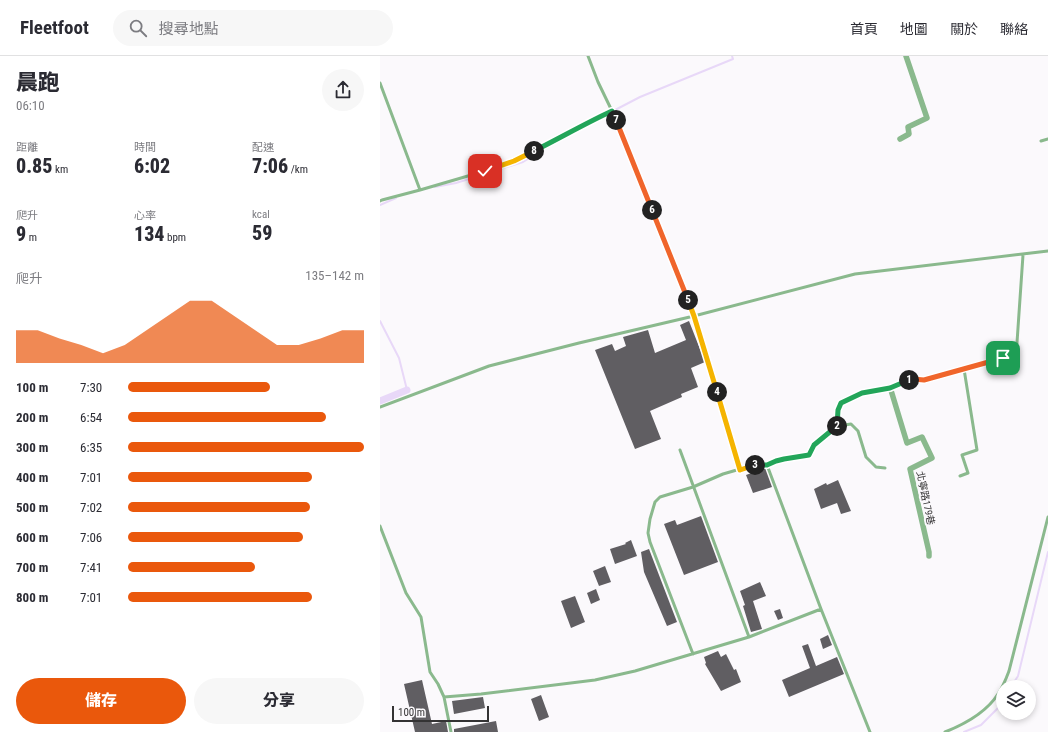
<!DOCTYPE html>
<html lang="zh-TW">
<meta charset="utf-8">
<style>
body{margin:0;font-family:"Roboto Condensed","Noto Sans TC",sans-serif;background:#f7f7f7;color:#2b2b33;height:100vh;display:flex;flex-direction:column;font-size:15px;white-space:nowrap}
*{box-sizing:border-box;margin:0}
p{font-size:13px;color:#7c7c81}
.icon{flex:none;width:22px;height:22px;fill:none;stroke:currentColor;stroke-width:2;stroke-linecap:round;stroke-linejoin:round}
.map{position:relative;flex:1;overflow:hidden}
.side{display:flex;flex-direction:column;background:#fff;width:380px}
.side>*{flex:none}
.fabs{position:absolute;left:616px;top:624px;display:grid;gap:8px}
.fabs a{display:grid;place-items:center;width:40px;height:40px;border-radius:50%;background:#fff;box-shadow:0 2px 6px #0003;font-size:20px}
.scale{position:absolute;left:12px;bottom:10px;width:97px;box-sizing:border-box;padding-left:4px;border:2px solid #343334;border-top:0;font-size:11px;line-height:14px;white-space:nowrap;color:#343334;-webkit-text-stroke:3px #fbf9fc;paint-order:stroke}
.pin{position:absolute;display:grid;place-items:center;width:34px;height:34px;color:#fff;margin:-17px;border-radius:8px;box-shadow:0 2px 6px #0006}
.km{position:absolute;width:20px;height:20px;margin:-10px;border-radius:50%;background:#222;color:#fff;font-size:11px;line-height:20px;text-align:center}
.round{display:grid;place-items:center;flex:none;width:42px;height:42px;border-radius:21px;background:#f7f7f7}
.headline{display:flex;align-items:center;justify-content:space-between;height:68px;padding:0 16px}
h1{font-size:22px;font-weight:800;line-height:30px}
.stats{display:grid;grid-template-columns:repeat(3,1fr);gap:6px;height:68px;padding:4px 16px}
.stats div{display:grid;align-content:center}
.stats b{font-size:20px;font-weight:800}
.stats small{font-size:11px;font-weight:400}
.stats p{font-size:11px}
.chart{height:112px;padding:8px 16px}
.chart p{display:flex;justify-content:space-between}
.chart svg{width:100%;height:72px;margin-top:4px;fill:#ea580c;opacity:.7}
.cta{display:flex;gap:8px;margin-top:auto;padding:8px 16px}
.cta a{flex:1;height:46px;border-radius:24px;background:#ea580c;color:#fff;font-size:16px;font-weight:800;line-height:46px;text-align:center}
.cta a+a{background:#f7f7f7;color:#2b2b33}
ul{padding:0 16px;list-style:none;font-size:13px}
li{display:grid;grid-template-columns:64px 48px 1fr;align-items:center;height:30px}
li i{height:10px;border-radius:5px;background:#ea580c}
header{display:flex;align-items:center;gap:24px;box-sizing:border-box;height:56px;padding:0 20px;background:#fff;border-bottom:1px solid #e1e1e2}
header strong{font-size:19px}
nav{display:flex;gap:22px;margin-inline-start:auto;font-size:14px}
.search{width:280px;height:36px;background:#f7f7f7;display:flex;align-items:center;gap:10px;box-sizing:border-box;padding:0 14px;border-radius:22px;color:#7c7c81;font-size:15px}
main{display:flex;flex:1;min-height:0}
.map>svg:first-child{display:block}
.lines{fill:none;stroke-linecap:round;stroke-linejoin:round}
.stream{stroke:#e8d8f8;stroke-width:2}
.canal{stroke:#e8d8f8;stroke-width:7}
.building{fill:#605e62}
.lane{stroke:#8ab98d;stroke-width:3}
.street{stroke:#8ab98d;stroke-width:5.5}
.split-1-casing{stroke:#fff;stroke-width:8}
.split-2-casing{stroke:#fff;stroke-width:8}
.split-3-casing{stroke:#fff;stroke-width:8}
.split-4-casing{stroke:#fff;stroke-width:8}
.split-5-casing{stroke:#fff;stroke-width:8}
.split-6-casing{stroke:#fff;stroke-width:8}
.split-7-casing{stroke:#fff;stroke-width:8}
.split-8-casing{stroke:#fff;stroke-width:8}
.split-9-casing{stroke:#fff;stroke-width:8}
.split-1{stroke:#f0652b;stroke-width:5}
.split-2{stroke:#22a559;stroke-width:5}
.split-3{stroke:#22a559;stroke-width:5}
.split-4{stroke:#f5b400;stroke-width:5}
.split-5{stroke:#f5b400;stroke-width:5}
.split-6{stroke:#f0652b;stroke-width:5}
.split-7{stroke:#f0652b;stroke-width:5}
.split-8{stroke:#22a559;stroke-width:5}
.split-9{stroke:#f5b400;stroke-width:5}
.labels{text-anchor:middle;stroke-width:4;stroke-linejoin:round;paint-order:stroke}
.street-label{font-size:10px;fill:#343334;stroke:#fbf9fc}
</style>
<header>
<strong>Fleetfoot</strong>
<div class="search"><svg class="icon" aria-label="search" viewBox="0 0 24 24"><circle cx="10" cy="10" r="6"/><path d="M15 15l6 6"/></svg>搜尋地點</div>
<nav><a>首頁</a><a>地圖</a><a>關於</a><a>聯絡</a></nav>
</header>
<main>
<section class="side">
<div class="headline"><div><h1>晨跑</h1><p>06:10</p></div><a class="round"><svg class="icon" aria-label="share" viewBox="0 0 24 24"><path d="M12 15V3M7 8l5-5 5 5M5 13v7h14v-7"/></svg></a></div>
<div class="stats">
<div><p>距離</p><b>0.85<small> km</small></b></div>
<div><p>時間</p><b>6:02</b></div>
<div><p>配速</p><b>7:06<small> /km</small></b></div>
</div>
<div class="stats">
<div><p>爬升</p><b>9<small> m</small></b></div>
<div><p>心率</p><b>134<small> bpm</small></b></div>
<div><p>kcal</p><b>59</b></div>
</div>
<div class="chart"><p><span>爬升</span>135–142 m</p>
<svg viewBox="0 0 160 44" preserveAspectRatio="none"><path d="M0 44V24L10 24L20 29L30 33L40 38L50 33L60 24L70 15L80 6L90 6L100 15L110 24L120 33L130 33L140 29L150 24L160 24V44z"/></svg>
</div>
<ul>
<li><b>100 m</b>7:30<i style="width:60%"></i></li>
<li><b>200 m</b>6:54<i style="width:84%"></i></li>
<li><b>300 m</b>6:35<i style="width:100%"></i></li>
<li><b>400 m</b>7:01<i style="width:78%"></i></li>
<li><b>500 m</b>7:02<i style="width:77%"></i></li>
<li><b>600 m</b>7:06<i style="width:74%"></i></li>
<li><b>700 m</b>7:41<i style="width:54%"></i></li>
<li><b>800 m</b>7:01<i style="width:78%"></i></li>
</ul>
<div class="cta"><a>儲存</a><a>分享</a></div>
</section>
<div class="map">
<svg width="668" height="676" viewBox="0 0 668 676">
<rect width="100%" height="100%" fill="#fbf9fc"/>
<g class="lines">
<path class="stream" d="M235 54 260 41 353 3 352 0
M55 131 76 127 143 106 171 89 221 62
M0 149 16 142
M0 265 19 302 27 334
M631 631 638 620 668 496
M584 676 601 669 619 651 623 645"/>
<path class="canal" d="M0 345 27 334"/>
</g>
<path class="building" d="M309 265 325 306 311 312 318 331 301 338 302 341 270 355 281 383 255 393 215 294 232 288 235 295 246 290 243 281 268 274 275 297 306 284 300 269Z
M385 412 392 431 373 437 366 419Z
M458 424 471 455 461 458 457 447 441 453 434 433 446 427 447 429Z
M321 460 338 506 304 519 284 468 295 464 297 469Z
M251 484 257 500 235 508 230 493 246 488 245 487Z
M269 493 297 566 287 570 264 516 261 496Z
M225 510 231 526 219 530 213 515Z
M380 526 386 540 373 545 382 573 371 576 363 550 365 549 360 535Z
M216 533 220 544 211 548 207 537Z
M195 540 205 566 191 572 181 545Z
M400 553 403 562 398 564 394 555Z
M448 579 452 589 443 593 440 583Z
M428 588 436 610 457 601 464 618 409 641 402 624 430 612 422 590Z
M338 595 341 601 346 598 354 614 356 613 361 626 341 635 325 608 326 607 324 601Z
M42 624 52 668 66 665 68 676H35L24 628Z
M161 639 169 661 159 665 151 643Z
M103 641 105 652 74 658 72 645Z
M116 665 118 676H74V673Z"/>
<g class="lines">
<path class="lane" d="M208 0 218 26 232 55 314 260 360 414
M0 27 40 134
M661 85 668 83
M0 145 2 144 40 134 105 115 134 105 175 84 206 67 232 55
M0 351 109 310 199 287 314 260 475 218 668 195
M458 370V354L461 347 482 337 510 331 533 323 544 324 623 302 636 301 643 199
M300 394 369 581
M387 409 441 553 490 676
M580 420 588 417 582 399 597 394 584 313
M0 470 26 537 41 561 50 616 58 628 64 641 101 638 215 624 255 615 369 581 441 553
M313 598 270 486 268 477 270 463 275 446 280 441 313 431 343 418 374 409H387L396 405 404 403 429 399 434 389 458 370 471 368 478 375 486 401 496 411 505 412
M64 641 71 676
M565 676C585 668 606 657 618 638 623 631 626 623 629 615L668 461"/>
<path class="street" d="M520 83 529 78 528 71 547 62 526 0
M510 331 527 387 542 381 552 402 530 413 549 496V500"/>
</g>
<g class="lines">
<defs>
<path id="split-1" d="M529 324 533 323 544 324 623 302"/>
<path id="split-2" d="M457 370 458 354 461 347 482 337 510 332 529 324"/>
<path id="split-3" d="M375 409H387L396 405 404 403 429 399 434 389 457 370"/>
<path id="split-4" d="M337 336 360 414 375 409"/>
<path id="split-5" d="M308 244 314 260 337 336"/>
<path id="split-6" d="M272 154 308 244"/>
<path id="split-7" d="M236 64 272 154"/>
<path id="split-8" d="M154 95C180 82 206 67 232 55L236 64"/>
<path id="split-9" d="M105 115 134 105 154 95"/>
</defs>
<use href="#split-1" class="split-1-casing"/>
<use href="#split-2" class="split-2-casing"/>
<use href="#split-3" class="split-3-casing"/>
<use href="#split-4" class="split-4-casing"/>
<use href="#split-5" class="split-5-casing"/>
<use href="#split-6" class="split-6-casing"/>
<use href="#split-7" class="split-7-casing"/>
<use href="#split-8" class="split-8-casing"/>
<use href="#split-9" class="split-9-casing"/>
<use href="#split-1" class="split-1"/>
<use href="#split-2" class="split-2"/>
<use href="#split-3" class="split-3"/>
<use href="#split-4" class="split-4"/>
<use href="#split-5" class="split-5"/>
<use href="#split-6" class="split-6"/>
<use href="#split-7" class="split-7"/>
<use href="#split-8" class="split-8"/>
<use href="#split-9" class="split-9"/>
</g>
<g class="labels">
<g class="street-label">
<text transform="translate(546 442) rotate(78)" y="4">北寧路179巷</text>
</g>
</g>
</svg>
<div class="fabs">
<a><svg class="icon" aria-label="layers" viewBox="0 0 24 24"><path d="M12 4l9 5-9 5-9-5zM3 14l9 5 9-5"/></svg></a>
</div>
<div class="scale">100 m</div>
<div class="pin" style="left:623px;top:302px;background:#1e9e55"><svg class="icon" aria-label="arrive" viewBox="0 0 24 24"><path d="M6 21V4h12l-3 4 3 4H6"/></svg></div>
<div class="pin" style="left:105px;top:115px;background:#d93025"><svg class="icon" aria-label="check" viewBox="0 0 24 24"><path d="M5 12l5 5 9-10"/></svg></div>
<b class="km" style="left:529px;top:324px">1</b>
<b class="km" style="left:457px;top:370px">2</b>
<b class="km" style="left:375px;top:409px">3</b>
<b class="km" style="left:337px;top:336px">4</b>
<b class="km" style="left:308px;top:244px">5</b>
<b class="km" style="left:272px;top:154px">6</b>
<b class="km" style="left:236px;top:64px">7</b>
<b class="km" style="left:154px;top:95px">8</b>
</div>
</main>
